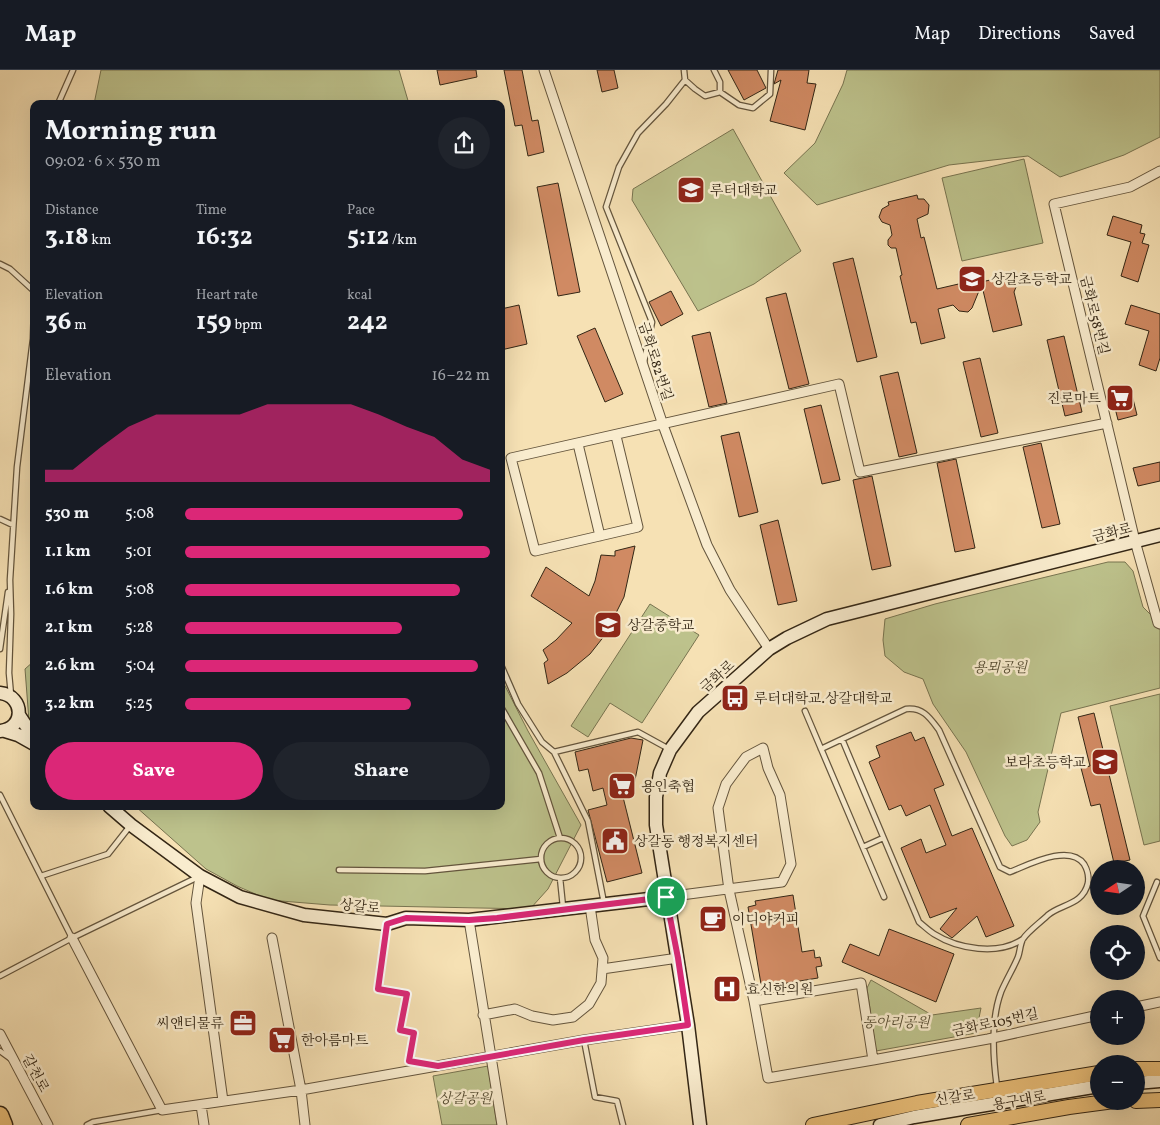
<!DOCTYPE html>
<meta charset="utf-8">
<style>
body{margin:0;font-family:Vollkorn,"Noto Serif KR",serif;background:#20242c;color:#f1f3f6;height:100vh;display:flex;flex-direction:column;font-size:19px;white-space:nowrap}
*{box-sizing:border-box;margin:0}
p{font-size:16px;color:#9ea1a6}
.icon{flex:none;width:28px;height:28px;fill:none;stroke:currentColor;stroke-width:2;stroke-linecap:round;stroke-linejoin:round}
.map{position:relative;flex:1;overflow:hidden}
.panel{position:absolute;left:30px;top:30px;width:475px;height:710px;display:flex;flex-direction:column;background:#171b24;border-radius:10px;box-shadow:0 5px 20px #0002}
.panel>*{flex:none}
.needle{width:32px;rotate:257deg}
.fabs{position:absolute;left:1090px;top:790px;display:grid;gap:10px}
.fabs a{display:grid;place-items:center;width:55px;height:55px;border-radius:50%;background:#171b24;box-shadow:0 5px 20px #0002;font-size:25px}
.pin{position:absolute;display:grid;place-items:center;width:42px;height:42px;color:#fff;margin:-21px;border:2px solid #fff;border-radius:50%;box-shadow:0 1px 5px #0007}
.round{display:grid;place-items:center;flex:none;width:52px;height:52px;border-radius:26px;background:#20242c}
.overview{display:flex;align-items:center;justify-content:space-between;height:85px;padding:0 15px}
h1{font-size:28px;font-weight:700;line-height:38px}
.stats{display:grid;grid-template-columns:repeat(3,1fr);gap:8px;height:85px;padding:5px 15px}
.stats div{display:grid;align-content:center}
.stats b{font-size:25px;font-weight:700}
.stats small{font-size:14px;font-weight:400}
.stats p{font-size:14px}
.chart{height:140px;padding:10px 15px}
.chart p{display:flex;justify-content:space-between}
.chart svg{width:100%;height:90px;margin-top:5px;fill:#db2777;opacity:.7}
.action{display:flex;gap:10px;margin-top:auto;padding:10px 15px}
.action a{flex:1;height:58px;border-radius:30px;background:#db2777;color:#fff;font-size:20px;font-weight:700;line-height:58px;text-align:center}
.action a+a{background:#20242c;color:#f1f3f6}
ul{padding:0 15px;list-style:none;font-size:16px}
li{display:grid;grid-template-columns:80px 60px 1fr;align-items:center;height:38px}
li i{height:12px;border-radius:6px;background:#db2777}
header{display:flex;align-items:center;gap:30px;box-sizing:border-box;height:70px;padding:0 25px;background:#171b24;border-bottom:1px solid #363941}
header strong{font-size:24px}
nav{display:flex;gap:28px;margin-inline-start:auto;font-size:18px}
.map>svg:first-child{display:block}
.green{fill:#bdc28c;stroke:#787450}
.building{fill:#d08a63;stroke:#332615}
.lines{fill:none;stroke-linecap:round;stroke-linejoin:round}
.lane-casing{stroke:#64553d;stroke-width:7}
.street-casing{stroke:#64553d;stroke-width:11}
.secondary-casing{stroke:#332615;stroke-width:15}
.primary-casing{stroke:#332615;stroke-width:16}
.highway-casing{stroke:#332615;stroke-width:19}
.lane{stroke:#f9ecce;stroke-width:4.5}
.street{stroke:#f9ecce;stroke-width:9}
.secondary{stroke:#f9ecce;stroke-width:12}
.primary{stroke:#ebc07a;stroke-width:14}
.highway{stroke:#ebc07a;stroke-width:16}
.route-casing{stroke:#fff;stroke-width:10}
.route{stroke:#db2777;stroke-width:6}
.labels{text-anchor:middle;stroke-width:5;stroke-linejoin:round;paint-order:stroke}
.poi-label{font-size:14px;fill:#332615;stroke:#f9ecce;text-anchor:start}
.street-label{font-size:14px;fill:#332615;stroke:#f9ecce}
.park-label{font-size:14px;font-style:italic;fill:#564d33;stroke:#f9ecce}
</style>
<header>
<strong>Map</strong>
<nav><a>Map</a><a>Directions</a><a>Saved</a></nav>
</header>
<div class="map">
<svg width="1160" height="1055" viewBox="0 0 1160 1055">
<rect width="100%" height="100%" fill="#f6e1b4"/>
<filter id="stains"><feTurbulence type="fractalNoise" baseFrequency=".004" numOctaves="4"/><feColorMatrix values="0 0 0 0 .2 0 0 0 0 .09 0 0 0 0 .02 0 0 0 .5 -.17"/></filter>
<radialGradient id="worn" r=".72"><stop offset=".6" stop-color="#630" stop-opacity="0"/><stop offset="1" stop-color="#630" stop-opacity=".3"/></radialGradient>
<path class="green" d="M101 0H399L409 34H94Z
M847 0H1160V67L1124 85 1060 107 1028 86 949 95 817 135 784 103 815 73 843 14Z
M733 59 801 181 754 214 698 241 632 130 633 119Z
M1024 89 1043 173 962 191 942 108Z
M1108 492H1125L1133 501 1143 537 1160 554V618L1061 643 1038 742 1040 752 1027 770 1012 776 1005 766 966 682 933 634 923 609 904 602 885 586 883 570 885 549 935 534Z
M650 534 699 565 642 653 610 633 588 667 571 656Z
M34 591V654L29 651 25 599Z
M501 608 528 661 581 755 548 819 530 839 330 835 269 830 237 816 206 799 135 736H501Z
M1160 624V771L1144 775 1110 636Z
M871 910 932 945 981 938 976 963 876 981 867 918Z
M488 996 497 1055H442L433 1006Z"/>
<path class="building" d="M437 0H476L477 7 440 15Z
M504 0H522L532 51 538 50 544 82 528 86 522 55 515 56Z
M597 0H614L618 18 602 22Z
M728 0H757L766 18 744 30Z
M778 0H809L807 13 816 14 805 60 770 51 781 10 774 14Z
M558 113 580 222 558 226 537 117Z
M917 125 918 129H924L929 135 928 144 917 149 921 168 924 167 937 219 980 209 981 216 972 238 968 242 959 241 953 235 938 239 945 268 921 274 916 252 911 253 900 206 902 205 896 178H891L888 175V170L892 165 890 155 882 152 879 147 882 139 889 135 888 132Z
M1113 146 1142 155 1140 163 1145 164 1142 173 1149 175 1138 212 1121 206 1131 172 1107 165Z
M853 188 877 287 857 292 833 193Z
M1003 203 1010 204 1015 210 1016 217 1014 222 1022 255 993 262 981 212 995 209Z
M671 221 683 244 661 256 649 232Z
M786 223 809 314 789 319 766 228Z
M519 235 527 274 501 280V239Z
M1131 235 1160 244V288L1156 301 1139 295 1149 261 1125 254Z
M595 258 623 324 605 332 577 266Z
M710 262 727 333 709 337 692 266Z
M1064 266 1082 342 1065 346 1047 270Z
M980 288 998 363 981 367 963 292Z
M898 302 917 383 899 387 880 306Z
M1130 317 1137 345 1118 350 1111 322Z
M821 335 840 410 822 414 804 339Z
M739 362 758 442 739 447 721 366Z
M1041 373 1060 454 1042 458 1023 377Z
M956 389 975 478 955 482 937 393Z
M1160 392V411L1138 416 1133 398Z
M872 406 891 496 872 500 853 410Z
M778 450 797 531 778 535 760 455Z
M635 476 624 527 605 565 590 584 567 603 548 614 544 593 548 590 543 580 556 570 572 553 531 526 546 497 589 526 595 511 601 485 615 486V481Z
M1094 643 1130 790 1114 793 1100 734 1091 736 1081 698 1090 696 1078 647Z
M911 662 915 671 924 667 944 715 934 719 952 766 972 758 1014 856 986 867 977 846 952 868 940 859 957 838 930 848 901 778 921 769 926 783 946 775 930 735 906 746 901 735 889 740 869 692 880 687 876 676Z
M631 668 643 670 633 720 622 723 642 803 607 812 588 740 607 735 603 718 593 721 588 699 579 701 575 682Z
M793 825 802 882 814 880 815 888 820 887 822 896 816 897 818 908 769 916 768 913 761 914 748 837 756 835 755 831Z
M889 859 954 884 936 932 842 892 850 874 879 886Z"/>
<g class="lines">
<defs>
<path id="lane" d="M684 0 685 10
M714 0 720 12V22
M58 34 73 0
M0 194 10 199 34 221
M644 292 652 252 606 137 619 97 638 63 666 34 685 10 695 19 705 26 720 22 739 35 753 38 770 24 771 0
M0 449 13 455
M0 579 8 522
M501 595 518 634 542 672 554 682 588 751 604 833
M11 625 9 603 11 544 10 510 17 397 33 269 34 238
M501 637 539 703 560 768
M805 641 884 827
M842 669 919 852C924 856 929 861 934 864 958 879 998 886 1023 869
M821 679 906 639C923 637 930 648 939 660L1000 797 1010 802C1028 795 1069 773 1084 794 1087 799 1089 807 1088 813 1083 835 1061 834 1048 845 1042 851 1027 862 1023 869 1020 874 1020 882 1018 887 1013 899 1006 910 1001 922 991 949 993 988 997 1017
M554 682 638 662 669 679
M0 725 72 868
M541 788a20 20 0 1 1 40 0a20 20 0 1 1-40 0Z
M863 777 883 768
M339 800 425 801 541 789
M41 806 108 784 130 756
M560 808 563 837
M1157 812 1143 846 1160 888
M386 856 378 919 407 924 400 961 414 963 409 991 429 994
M0 906 72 868 198 807
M584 970 595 1027 617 1031 623 1055
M0 981 11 989
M87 1055 93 1052 162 1040"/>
<path id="street" d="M544 0 663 355 707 475 730 520 769 579
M1160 101 1130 117 1054 134 1135 471 1158 553 1160 554
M616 366 638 457 535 481 511 388 839 314 860 402 1107 353
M578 374 600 466
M200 806 196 833 223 1031
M666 827 782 812 791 794 780 725 768 698 763 678 746 687 737 699 726 714 718 738 729 820 754 931 768 1008 873 990
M469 850 502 1055
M72 868 162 1040 301 1020 305 1055
M272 868 301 1020 584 970 688 955
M602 899 678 888
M754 931 861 913 873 990 988 969 1099 945
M1136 937 1160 932
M483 945 515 939 532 946 553 950 573 947 589 934 601 913 603 888 595 870 590 836
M0 964 48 1055
M201 1035 204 1055"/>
<path id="secondary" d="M0 623C25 626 25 659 0 661
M19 645 34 668
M5 661 18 665 34 674
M109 736 131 755 200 806 240 827 304 845 387 854 406 848 469 850 666 827
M1136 1013 1160 1011
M700 1055 688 955 656 755V727L660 703 670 680 698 642 769 579 787 568 827 549 1160 465
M880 1055 914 1047 1099 1016"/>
<path id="primary" d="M1136 999H1160
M1136 1031 1160 1030
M813 1055 917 1033 1099 1003
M968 1055 1069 1037 1114 1031"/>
<path id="highway" d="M0 1045 4 1055"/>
</defs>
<use href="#lane" class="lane-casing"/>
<use href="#street" class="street-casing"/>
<use href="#secondary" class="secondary-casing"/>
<use href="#primary" class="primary-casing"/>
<use href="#highway" class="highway-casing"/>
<use href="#lane" class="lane"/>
<use href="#street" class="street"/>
<use href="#secondary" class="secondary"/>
<use href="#primary" class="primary"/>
<use href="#highway" class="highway"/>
</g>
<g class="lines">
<defs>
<path id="route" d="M666 827 678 888 688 955 584 970 438 996 409 991 414 963 400 960 407 924 378 919 387 854 406 848 469 850 497 848Z"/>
</defs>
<use href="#route" class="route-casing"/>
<use href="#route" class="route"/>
</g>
<defs>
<symbol id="university-square" viewBox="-11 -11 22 22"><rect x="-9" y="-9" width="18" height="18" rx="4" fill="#8f2418" stroke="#f9ecce"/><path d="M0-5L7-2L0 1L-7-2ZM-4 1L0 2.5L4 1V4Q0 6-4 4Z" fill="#fff"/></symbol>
<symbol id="school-square" viewBox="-11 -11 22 22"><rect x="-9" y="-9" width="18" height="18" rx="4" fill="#8f2418" stroke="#f9ecce"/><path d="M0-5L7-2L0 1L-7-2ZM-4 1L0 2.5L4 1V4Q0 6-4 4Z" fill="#fff"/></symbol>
<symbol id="supermarket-square" viewBox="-11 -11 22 22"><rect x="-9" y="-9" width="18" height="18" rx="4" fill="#8f2418" stroke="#f9ecce"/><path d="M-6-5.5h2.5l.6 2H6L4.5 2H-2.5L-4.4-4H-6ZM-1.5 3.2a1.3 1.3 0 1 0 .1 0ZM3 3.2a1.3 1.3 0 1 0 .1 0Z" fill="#fff"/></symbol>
<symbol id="bus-square" viewBox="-11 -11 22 22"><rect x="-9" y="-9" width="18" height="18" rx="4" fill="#8f2418" stroke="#f9ecce"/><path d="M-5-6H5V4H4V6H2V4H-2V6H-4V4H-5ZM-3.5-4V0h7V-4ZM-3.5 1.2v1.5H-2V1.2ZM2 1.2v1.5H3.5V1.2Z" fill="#fff"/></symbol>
<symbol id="civic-square" viewBox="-11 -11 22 22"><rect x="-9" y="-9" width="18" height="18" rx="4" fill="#8f2418" stroke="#f9ecce"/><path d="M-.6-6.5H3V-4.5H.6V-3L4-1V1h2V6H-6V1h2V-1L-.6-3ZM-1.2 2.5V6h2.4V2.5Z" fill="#fff"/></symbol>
<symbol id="cafe-square" viewBox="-11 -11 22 22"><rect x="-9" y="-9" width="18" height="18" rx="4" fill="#8f2418" stroke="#f9ecce"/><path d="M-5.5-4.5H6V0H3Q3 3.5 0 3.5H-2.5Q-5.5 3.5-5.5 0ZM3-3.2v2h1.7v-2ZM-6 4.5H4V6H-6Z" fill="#fff"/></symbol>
<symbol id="hospital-square" viewBox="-11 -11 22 22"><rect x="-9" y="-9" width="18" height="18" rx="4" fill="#8f2418" stroke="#f9ecce"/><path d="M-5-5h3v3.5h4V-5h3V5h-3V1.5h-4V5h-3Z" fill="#fff"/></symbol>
<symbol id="office-square" viewBox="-11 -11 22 22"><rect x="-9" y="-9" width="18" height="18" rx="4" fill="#8f2418" stroke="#f9ecce"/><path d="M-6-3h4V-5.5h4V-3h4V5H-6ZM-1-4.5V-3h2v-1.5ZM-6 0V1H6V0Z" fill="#fff"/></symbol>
</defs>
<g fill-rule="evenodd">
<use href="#university-square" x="675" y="104" width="32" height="32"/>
<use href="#school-square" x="956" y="193" width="32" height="32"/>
<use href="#supermarket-square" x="1104" y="312" width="32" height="32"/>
<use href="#school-square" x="592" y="539" width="32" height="32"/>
<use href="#bus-square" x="719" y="612" width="32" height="32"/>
<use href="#school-square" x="1089" y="676" width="32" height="32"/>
<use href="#supermarket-square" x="606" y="700" width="32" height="32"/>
<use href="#civic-square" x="599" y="755" width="32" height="32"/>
<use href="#cafe-square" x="697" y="833" width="32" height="32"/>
<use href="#hospital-square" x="711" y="903" width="32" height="32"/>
<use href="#office-square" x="227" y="937" width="32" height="32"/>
<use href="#supermarket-square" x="266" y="954" width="32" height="32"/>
</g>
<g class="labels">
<g class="poi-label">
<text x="710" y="125">루터대학교</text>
<text x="991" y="214">상갈초등학교</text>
<text x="1101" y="333" text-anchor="end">진로마트</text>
<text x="627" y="560">상갈중학교</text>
<text x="754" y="633">루터대학교.상갈대학교</text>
<text x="1086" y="697" text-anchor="end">보라초등학교</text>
<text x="641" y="721">용인축협</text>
<text x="634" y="776">상갈동 행정복지센터</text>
<text x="732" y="854">이디야커피</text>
<text x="746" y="924">효신한의원</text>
<text x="224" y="958" text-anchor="end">씨앤티물류</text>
<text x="301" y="975">한아름마트</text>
</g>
<g class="street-label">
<text transform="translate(1095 245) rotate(76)" y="5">금화로58번길</text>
<text transform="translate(656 291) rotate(72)" y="5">금화로82번길</text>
<text transform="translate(1112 462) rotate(-14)" y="5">금화로</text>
<text transform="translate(717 606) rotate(-42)" y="5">금화로</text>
<text transform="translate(360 836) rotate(6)" y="5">상갈로</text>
<text transform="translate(995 952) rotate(-12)" y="5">금화로105번길</text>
<text transform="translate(36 1003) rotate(62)" y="5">갈천로</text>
<text transform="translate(955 1027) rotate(-9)" y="5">신갈로</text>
<text transform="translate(1019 1030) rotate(-10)" y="5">용구대로</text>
</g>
<g class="park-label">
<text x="1000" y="602">용뫼공원</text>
<text x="896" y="957">동아리공원</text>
<text x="465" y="1033">상갈공원</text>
</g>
</g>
<rect width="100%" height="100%" filter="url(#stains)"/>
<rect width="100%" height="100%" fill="url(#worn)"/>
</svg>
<div class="fabs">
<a><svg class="needle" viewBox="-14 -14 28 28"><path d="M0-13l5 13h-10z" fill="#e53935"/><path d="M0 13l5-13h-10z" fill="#9ea1a6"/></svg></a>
<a><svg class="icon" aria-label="locate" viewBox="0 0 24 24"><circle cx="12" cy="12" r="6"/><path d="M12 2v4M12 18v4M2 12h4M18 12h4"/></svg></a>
<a>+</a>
<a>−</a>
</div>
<div class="pin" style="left:666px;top:827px;background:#1e9e55"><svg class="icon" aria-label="arrive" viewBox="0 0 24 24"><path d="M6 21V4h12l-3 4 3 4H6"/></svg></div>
<section class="panel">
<div class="overview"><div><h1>Morning run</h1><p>09:02 · 6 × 530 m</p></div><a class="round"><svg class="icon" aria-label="share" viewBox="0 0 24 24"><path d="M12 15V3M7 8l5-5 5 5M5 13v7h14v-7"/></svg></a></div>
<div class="stats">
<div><p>Distance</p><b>3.18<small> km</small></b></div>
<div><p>Time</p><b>16:32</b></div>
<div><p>Pace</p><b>5:12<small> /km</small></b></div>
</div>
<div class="stats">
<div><p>Elevation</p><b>36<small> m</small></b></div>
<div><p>Heart rate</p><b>159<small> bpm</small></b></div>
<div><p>kcal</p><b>242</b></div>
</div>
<div class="chart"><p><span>Elevation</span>16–22 m</p>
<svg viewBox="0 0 160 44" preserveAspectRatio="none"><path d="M0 44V38L10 38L20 27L30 17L40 11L50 11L60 11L70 11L80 6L90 6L100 6L110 6L120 11L130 17L140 22L150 33L160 38V44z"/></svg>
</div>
<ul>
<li><b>530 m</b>5:08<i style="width:91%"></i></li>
<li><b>1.1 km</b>5:01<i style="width:100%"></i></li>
<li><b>1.6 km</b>5:08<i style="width:90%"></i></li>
<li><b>2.1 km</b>5:28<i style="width:71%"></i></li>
<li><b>2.6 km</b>5:04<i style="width:96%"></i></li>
<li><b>3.2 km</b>5:25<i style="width:74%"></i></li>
</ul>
<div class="action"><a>Save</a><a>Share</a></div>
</section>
</div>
